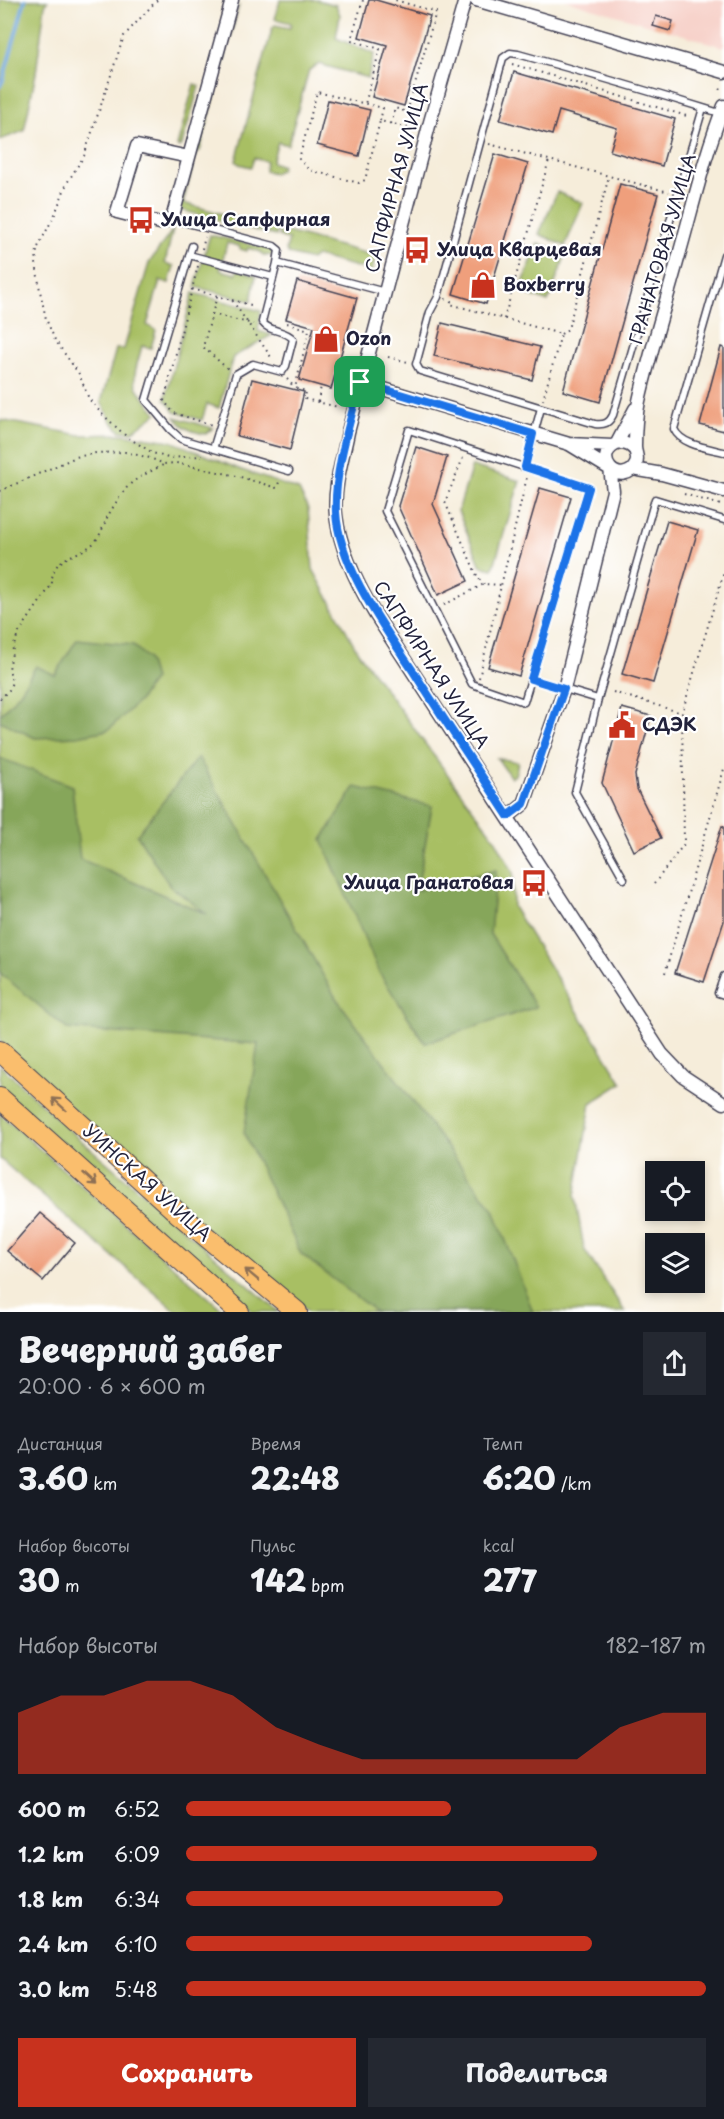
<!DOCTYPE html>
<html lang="ru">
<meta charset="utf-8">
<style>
body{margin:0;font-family:"Playpen Sans",sans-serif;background:#242831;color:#f1f3f6;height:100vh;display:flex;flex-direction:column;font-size:22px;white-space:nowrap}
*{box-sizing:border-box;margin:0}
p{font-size:20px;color:#9ea1a6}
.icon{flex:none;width:33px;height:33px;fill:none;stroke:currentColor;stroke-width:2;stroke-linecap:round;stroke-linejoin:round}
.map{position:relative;height:1312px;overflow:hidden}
.details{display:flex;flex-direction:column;background:#171b24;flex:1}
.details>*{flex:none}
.tools{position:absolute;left:645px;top:1161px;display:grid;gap:12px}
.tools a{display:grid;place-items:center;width:60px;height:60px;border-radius:0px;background:#171b24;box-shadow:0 3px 9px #0003;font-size:30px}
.pin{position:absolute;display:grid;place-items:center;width:51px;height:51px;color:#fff;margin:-26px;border-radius:12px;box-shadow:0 3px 9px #0006}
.round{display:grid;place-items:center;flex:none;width:63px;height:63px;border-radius:0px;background:#242831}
.overview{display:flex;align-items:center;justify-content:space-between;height:102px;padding:0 18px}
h1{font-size:33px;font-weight:800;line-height:45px}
.stats{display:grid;grid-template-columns:repeat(3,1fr);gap:9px;height:102px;padding:6px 18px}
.stats div{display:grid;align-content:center}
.stats b{font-size:30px;font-weight:800}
.stats small{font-size:16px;font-weight:400}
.stats p{font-size:16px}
.chart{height:168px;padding:12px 18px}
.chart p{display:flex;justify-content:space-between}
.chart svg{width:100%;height:108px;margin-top:6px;fill:#c8321e;opacity:.7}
.button{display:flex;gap:12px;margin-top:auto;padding:12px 18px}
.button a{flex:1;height:69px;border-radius:0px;background:#c8321e;color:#fff;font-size:24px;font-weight:800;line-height:69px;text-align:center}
.button a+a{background:#242831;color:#f1f3f6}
ul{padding:0 18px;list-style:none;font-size:20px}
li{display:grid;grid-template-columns:96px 72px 1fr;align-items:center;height:45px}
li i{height:15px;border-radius:8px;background:#c8321e}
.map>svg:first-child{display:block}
.built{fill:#f7d1c9}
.green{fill:#a8bf64;stroke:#657050;stroke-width:1.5}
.forest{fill:#86a65a;stroke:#54644a;stroke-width:1.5}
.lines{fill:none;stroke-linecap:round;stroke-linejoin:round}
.stream{stroke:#6ba3d9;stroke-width:4}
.building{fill:#ef9f7b}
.lane-casing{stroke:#424053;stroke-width:9}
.street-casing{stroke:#424053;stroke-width:15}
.primary-casing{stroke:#424053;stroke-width:22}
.path{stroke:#424053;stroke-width:2;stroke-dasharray:1.5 4.5;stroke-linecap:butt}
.lane{stroke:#fff;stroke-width:6}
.street{stroke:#fff;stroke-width:12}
.primary{stroke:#fabe6d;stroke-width:20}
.oneway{stroke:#8e7054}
.route-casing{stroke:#fff;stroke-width:12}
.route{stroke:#1a73e8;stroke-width:8}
.labels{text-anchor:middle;stroke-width:4.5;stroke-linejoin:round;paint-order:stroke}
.street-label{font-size:18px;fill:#22223b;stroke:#fff}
.poi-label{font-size:18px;font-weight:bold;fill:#22223b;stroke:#fff;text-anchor:start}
</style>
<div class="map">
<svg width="724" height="1312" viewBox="0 0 724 1312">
<rect width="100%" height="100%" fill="#fff"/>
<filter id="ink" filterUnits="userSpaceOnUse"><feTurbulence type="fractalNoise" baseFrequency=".0167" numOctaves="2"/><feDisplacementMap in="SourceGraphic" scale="12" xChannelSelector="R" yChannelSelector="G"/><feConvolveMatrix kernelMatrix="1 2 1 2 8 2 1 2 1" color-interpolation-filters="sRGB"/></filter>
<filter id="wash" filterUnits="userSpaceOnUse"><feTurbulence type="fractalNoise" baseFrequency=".008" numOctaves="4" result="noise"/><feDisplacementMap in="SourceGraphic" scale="24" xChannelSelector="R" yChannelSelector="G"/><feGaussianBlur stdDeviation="1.35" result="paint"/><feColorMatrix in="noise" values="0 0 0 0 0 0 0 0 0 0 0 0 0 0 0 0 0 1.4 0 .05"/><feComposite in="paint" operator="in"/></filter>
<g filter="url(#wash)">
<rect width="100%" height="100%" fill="#f6edda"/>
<path class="built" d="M565 0H724V47L670 31Z"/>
<path class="green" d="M0 0H48L45 5 36 73 24 131 0 140Z
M280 0H317L336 5 340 15 336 38 374 54 368 78 319 64 309 70 288 145 278 142 272 162 282 166 280 170 274 173 265 171 266 161 254 158 251 167 239 164 236 161 272 29 275 25 290 28 291 23 275 19Z
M239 5 200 151H197L183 203 277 229 276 236 181 210 180 207Z
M194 84 199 86 182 145 178 147 177 146Z
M557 192 583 203 565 246 539 234Z
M173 229 165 263 174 266 169 283 160 281 147 325 156 330 151 348 142 346C131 387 130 381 157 413L132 432 120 431 111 421 101 402 116 349H124L149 263Z
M280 230 376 256 372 271 316 256 311 260 289 254 286 250 289 240 279 236Z
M210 235 273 249 276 252 275 256 263 255 261 252 248 248 247 251 240 249 239 246 227 243 220 270 236 274 238 269 256 276 251 301 195 287Z
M538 243 566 254 548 302 520 291Z
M193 293 261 311 258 331 272 335 233 357 219 408 207 404 202 420 175 412 165 399Z
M175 417 213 428 206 434C192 432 184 429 175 417Z
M0 420 80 435 122 434 171 441 239 469 299 490 308 509 313 569 358 652 495 839 513 872V907L622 1083 591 1103 575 1196 584 1249 625 1312H309L176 1205 0 1042Z
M472 466 520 481 493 569 481 566 458 511Z
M497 758 518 762 515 775 511 778Z
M0 1065 67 1128 279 1312H253L182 1252 0 1089Z
M0 1114 225 1312H177L0 1159Z"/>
<path class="forest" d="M77 639 133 645 148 659 154 679 139 701 108 730 77 736 35 738 0 721V715L21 691 36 666 55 675Z
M198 757 336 998 494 1210 533 1312H376L301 1254 244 1133 258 1044 67 1029 0 973V758L72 786 80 859 207 914 170 886 137 835Z
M355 787 432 806 417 890 496 870 490 934 536 1007 425 1043 380 974 322 840Z"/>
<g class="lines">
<path class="stream" d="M0 86 3 80 25 0"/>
</g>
<g id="blocks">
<path class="building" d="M369 0H376L430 16 404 106 372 97 387 45 359 37Z
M656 16 673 21 670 31 653 26Z
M514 72 675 119 662 166 610 151 617 128 559 111 552 135 500 120Z
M328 100 370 110 359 156 317 145Z
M495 154 528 164 486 304 453 294Z
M620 184 658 194 600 402 563 391Z
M297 281 357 298 331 389 299 380 314 327 286 319Z
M442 323 540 347 532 380 434 356Z
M721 347 724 348V431L700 425Z
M252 379 304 392 290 450 237 436Z
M416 447 447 457 433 504 468 581 438 595 398 506Z
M540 488 571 497 519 676 488 667Z
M667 521 698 530 653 683 622 674Z
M622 708 651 716 635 775 637 789 661 838 634 851 602 783Z
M722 826 724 827V921L704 982 675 973Z
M40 1213 75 1243 43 1281 7 1251Z"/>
</g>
</g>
<g filter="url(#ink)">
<use href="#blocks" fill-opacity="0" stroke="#424053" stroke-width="1.5"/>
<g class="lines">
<defs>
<path id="lane" d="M703 108 613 415C609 423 605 425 595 424L420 371 416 364 418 357 430 312 438 297 503 58 510 53 518 54C587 73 655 93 723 114
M172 219 274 246 279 250 277 263 385 292
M192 246 146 400 171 430 181 439 289 471
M189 255 273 277
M724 255 674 429C681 445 708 448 724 452
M409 430 589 488 524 702 472 684 385 511Z
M213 449 236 374 253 364 282 372 286 366 293 339C285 329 270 333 262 322L277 263
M525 467 541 408
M531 679 598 699
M624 879 575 792 598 699 655 499 724 520
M724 976 718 993 724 995"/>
<path id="street" d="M465 0 430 122 348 432C343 458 333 487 336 515 340 550 357 584 375 614L662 1054 683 1076 724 1103
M476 0 724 72
M189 157 137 146 117 212 160 223 172 219 232 0
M360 382 569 444 612 446
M617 443 635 409
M635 450C620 433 597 452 610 468 617 477 631 475 636 464 639 458 635 453 635 447 635 432 636 415 639 401 650 352 666 303 679 255 693 206 705 153 724 106
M633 469 662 474 724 491
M509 816 524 804 564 689 613 491 610 469 569 444"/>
<path id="primary" d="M0 1051 179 1214 297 1312
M0 1098 239 1312"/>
</defs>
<use href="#lane" class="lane-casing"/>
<use href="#street" class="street-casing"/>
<use href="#primary" class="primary-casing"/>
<path class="path" d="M157 0 124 36 84 156 67 183 55 214 37 249 36 263 40 291 46 319 55 340 79 374 89 399 101 413 127 437 153 453 168 458 202 456
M363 0 351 40 380 49 365 104
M512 64 690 117
M720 89 724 92
M380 121 383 108 317 92 299 159 309 170 359 183 365 180 380 121 414 129
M391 124 395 108 407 112 436 12 395 0
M489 144 669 192
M202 249 205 237
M198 266 192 289 232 300 273 360
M192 289 164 401 174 413 212 425
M217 296 203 347 229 370
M445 299 451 301 450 304 561 334 543 400
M232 300 255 306
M212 314 253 324
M504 319 549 160
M287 323 309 330 295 388 306 391 305 399 338 407
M561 334 568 329 609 176
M388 357 408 362
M287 379 295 388
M318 402 321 386
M463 458 445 502 478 578 484 584
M0 491 76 457 96 453 125 452 150 458 164 464 176 463 237 476 277 488 280 479
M684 494 724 506
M444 605 484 584 502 585
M479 678 527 477
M613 692 682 713
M0 699 9 690 12 682 9 669 13 648 18 634 52 584C50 553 84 558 97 539 102 532 105 521 109 514 115 504 125 487 134 481 143 475 153 470 163 465
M654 884 684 844 682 713 724 572
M665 973 724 769"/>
<use href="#lane" class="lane"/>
<use href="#street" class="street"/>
<use href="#primary" class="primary"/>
</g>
<defs><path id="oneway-shaft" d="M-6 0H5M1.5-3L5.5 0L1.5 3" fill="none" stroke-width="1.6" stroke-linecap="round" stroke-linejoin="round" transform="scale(1.5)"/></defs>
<g class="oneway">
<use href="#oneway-shaft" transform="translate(59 1104) rotate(-138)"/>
<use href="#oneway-shaft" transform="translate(90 1179) rotate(42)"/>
<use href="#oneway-shaft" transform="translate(252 1275) rotate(-140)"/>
</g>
</g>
<g class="lines" filter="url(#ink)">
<defs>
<path id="route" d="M360 382 533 434 525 467 589 488 531 679 564 689 524 804 508 816C477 768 444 720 413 671 384 627 339 566 336 512 334 471 350 423 360 382Z"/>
</defs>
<use href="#route" class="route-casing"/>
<use href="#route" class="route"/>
</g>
<defs>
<symbol id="bus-bare" viewBox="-9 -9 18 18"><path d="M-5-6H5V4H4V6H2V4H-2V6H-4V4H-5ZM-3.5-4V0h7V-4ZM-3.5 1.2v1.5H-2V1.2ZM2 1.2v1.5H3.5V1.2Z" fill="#c8321e" stroke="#fff" stroke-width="2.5" paint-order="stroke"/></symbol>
<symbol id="shop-bare" viewBox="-9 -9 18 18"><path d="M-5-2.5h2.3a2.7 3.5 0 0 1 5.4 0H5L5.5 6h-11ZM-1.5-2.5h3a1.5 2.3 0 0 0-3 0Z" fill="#c8321e" stroke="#fff" stroke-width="2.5" paint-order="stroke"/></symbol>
<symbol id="civic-bare" viewBox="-9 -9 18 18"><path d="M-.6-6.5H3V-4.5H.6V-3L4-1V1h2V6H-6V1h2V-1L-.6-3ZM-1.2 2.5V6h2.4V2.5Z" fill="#c8321e" stroke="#fff" stroke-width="2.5" paint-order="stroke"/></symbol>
</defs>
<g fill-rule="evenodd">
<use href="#bus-bare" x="122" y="201" width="38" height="38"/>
<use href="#bus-bare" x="398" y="231" width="38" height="38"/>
<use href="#shop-bare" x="464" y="266" width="38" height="38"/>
<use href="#shop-bare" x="307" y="320" width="38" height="38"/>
<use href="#civic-bare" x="603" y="706" width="38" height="38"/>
<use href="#bus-bare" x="515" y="864" width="38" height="38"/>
</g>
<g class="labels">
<g class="street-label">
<text transform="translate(397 178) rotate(-75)" y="6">САПФИРНАЯ УЛИЦА</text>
<text transform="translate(663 249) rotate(-74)" y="6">ГРАНАТОВАЯ УЛИЦА</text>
<text transform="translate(431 665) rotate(57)" y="6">САПФИРНАЯ УЛИЦА</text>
<text transform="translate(147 1183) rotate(42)" y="6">УИНСКАЯ УЛИЦА</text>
</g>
<g class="poi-label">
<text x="161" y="226">Улица Сапфирная</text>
<text x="437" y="256">Улица Кварцевая</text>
<text x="503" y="291">Boxberry</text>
<text x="346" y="345">Ozon</text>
<text x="642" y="731">СДЭК</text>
<text x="514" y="889" text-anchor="end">Улица Гранатовая</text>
</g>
</g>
</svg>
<div class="tools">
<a><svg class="icon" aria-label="locate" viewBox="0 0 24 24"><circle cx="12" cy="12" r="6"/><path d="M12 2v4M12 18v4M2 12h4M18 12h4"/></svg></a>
<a><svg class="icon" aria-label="layers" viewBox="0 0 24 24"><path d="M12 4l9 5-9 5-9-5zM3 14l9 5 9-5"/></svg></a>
</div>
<div class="pin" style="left:360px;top:382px;background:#1e9e55"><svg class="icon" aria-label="arrive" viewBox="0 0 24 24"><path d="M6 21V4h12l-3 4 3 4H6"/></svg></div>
</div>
<section class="details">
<div class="overview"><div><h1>Вечерний забег</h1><p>20:00 · 6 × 600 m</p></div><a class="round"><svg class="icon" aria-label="share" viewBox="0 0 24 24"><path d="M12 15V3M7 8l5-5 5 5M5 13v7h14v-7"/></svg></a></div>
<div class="stats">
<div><p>Дистанция</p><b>3.60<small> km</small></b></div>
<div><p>Время</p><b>22:48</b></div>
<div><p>Темп</p><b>6:20<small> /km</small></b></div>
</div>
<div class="stats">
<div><p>Набор высоты</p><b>30<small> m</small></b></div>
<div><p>Пульс</p><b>142<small> bpm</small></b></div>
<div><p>kcal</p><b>277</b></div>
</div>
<div class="chart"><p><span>Набор высоты</span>182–187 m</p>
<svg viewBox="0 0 160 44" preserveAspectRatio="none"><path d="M0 44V19L10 12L20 12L30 6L40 6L50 12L60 25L70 32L80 38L90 38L100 38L110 38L120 38L130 38L140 25L150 19L160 19V44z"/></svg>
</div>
<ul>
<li><b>600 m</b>6:52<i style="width:51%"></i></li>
<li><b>1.2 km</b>6:09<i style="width:79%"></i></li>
<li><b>1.8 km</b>6:34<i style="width:61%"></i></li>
<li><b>2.4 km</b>6:10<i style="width:78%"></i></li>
<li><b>3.0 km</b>5:48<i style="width:100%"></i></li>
</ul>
<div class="button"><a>Сохранить</a><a>Поделиться</a></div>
</section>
